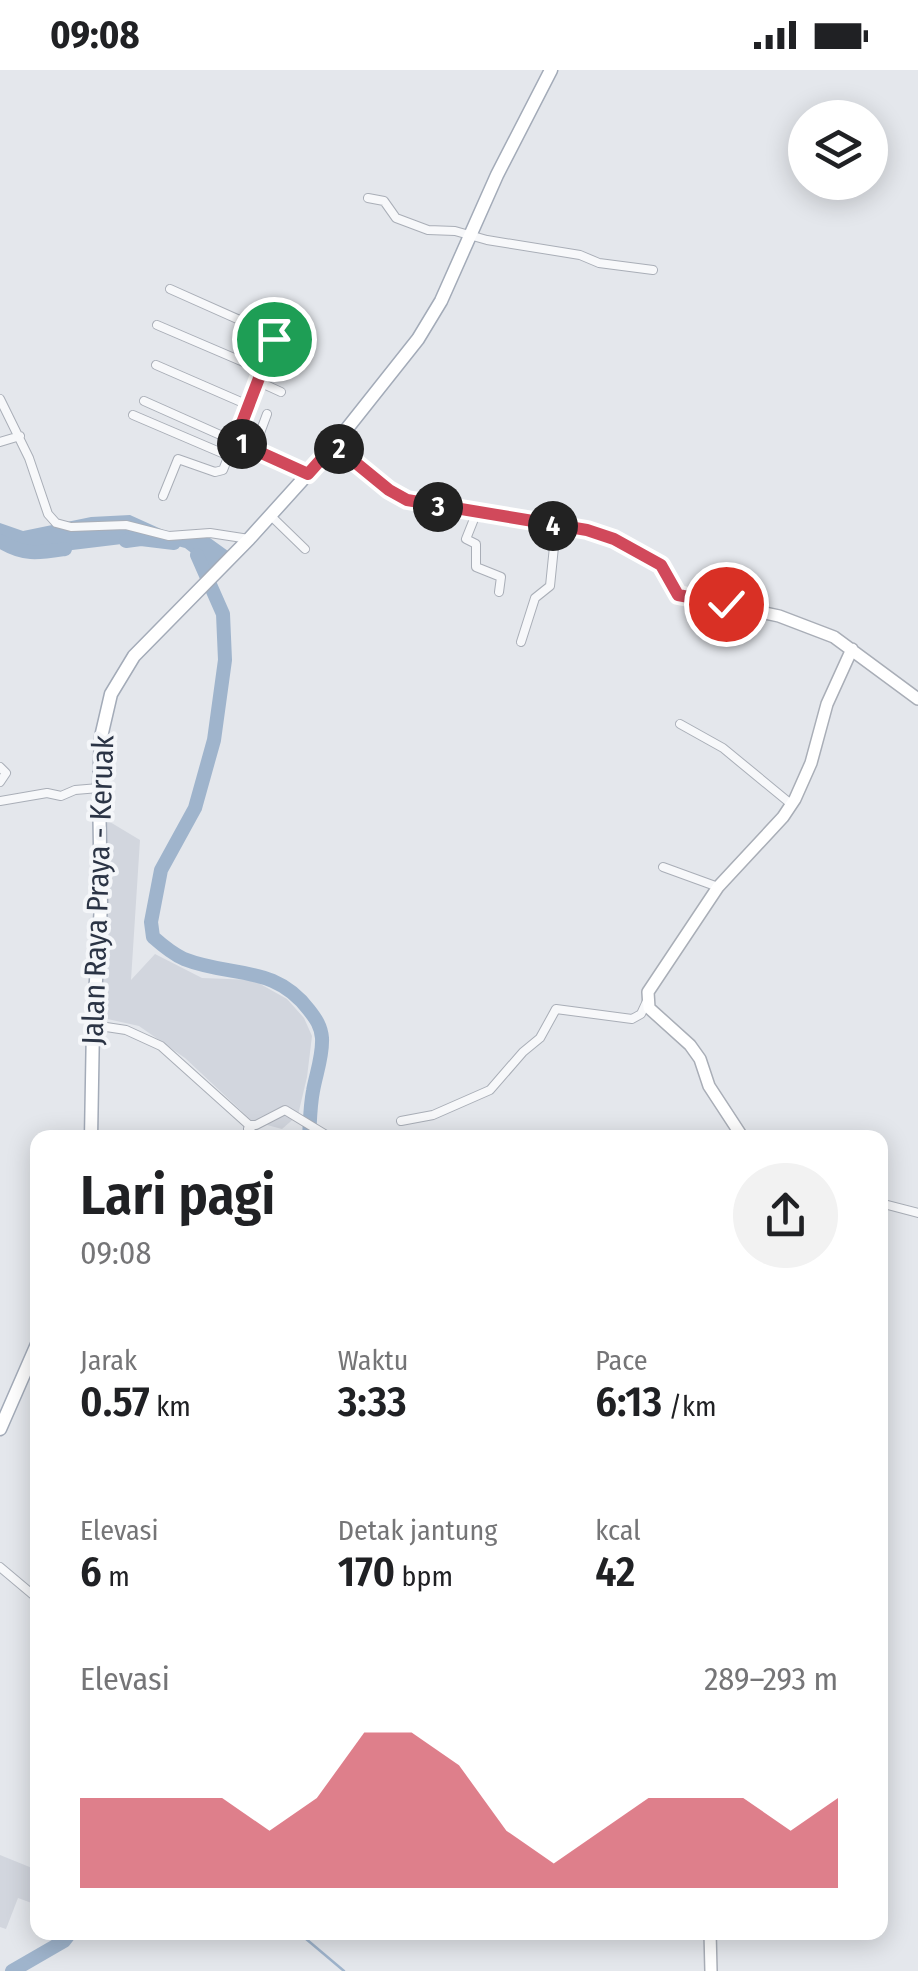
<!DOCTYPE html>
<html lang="id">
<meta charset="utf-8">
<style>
body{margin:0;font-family:"Fira Sans Condensed",sans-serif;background:#f2f2f2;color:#202124;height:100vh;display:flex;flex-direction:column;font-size:38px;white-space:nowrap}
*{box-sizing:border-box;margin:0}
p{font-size:32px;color:#757577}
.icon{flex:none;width:55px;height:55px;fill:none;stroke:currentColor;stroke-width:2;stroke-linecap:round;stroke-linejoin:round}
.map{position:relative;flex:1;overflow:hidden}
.panel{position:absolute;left:30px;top:1060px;width:858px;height:810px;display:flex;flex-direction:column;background:#fff;border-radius:20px;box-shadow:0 5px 25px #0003}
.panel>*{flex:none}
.fabs{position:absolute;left:788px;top:30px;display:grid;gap:20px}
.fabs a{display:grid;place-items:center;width:100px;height:100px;border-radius:50%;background:#fff;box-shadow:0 5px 25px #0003;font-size:50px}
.pin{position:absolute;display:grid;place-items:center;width:85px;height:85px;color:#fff;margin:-42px;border:5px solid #fff;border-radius:50%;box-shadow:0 2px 10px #0007}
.km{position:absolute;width:50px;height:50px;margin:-25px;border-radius:50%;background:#222;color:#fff;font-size:28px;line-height:50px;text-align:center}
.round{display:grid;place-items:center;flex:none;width:105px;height:105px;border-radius:52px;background:#f2f2f2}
.head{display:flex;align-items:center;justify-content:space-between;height:170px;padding:0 50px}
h1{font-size:55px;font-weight:600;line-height:75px}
.stats{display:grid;grid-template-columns:repeat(3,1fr);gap:15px;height:170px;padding:10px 50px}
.stats div{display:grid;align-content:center}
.stats b{font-size:42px;font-weight:600}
.stats small{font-size:28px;font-weight:400}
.stats p{font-size:28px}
.chart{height:280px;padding:20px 50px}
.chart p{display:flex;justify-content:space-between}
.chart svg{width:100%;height:180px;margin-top:10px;fill:#d1495b;opacity:.7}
.status{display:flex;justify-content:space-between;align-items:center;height:70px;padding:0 50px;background:#fff;direction:ltr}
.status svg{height:28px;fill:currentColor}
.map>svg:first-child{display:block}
.built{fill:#d2d6de}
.water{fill:#9fb4cc}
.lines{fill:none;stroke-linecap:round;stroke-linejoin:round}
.stream{stroke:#9fb4cc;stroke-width:2.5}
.river{stroke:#9fb4cc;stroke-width:14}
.street-casing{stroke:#a9aeb7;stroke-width:10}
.secondary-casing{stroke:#a9aeb7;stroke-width:14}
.primary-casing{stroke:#a3abb8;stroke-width:15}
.street{stroke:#f7f8fa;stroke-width:8}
.secondary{stroke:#fff;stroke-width:11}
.primary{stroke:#fff;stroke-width:12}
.route-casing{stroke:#fff;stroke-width:20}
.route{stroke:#d1495b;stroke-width:12}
.labels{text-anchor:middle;stroke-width:8;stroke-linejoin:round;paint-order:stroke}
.street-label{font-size:30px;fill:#2b3445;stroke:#f4f6f9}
</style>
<div class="status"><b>09:08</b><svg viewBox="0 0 49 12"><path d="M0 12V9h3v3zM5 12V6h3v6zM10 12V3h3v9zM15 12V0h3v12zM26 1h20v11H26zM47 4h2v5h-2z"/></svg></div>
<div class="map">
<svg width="918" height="1901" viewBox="0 0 918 1901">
<rect width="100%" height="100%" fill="#e4e7ec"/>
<path class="built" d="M105 749 140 770 131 910 155 884 202 908 253 910 287 929 304 948 312 966 307 1007 298 1045 282 1059 252 1051 185 988 139 956 103 948Z
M0 1785 37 1800V1835L18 1828 6 1859 0 1857Z"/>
<path class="water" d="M130 445 181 468 203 463 228 481 207 503 198 488 185 478 155 470 31 485 0 473V453L23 461 91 447Z"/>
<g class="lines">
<path class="stream" d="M299 1863 344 1901"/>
<path class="river" d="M0 471C24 486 39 483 65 479
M126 471 141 469 174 473
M197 485 223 544 225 590 214 670 195 738 161 800 151 852 153 867C162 875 173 884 184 889 232 908 274 894 309 940 316 949 321 956 322 968 323 986 316 1004 313 1021 310 1036 310 1052 309 1068
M12 1901 64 1871 71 1862"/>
<defs>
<path id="street" d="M368 128 384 131 396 148 428 160 455 161 487 170 580 185 599 193 653 200
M157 255 262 300
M273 274 296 286
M156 295 248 335
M257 311 281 322
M0 329 29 388 48 444 56 453 71 457 126 455 169 466 210 463 249 469
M144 331 308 404
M133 345 229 386
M0 372 20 366
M254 379 267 344
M163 426 178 389 215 402 223 400 274 272 271 264 170 219
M476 444 466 469 476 474V497L501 507 499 522
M271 446 305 479
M521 572 535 528 550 516 556 457
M680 654 723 678 791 734
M0 697 6 703 0 712
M0 731 47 723 61 726 75 720 99 718
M663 797 718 817
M93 955 126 960 161 976 249 1055H256L285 1040 331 1068
M401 1051 433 1045 490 1020 523 982 540 968 556 939 632 949 641 944 647 931
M249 1055 248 1059 258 1068
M880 1133 918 1143
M0 1497 38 1529"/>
<path id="secondary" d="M334 375 389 420 407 430 476 444 587 460 614 469 661 495 678 525 779 546 834 567 918 629
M743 1068 709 1016 700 989 690 975 649 938 648 922 718 817 783 747 795 729 811 693 827 634 852 579
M710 1862 711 1901"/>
<path id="primary" d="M91 1068 93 955 101 836 99 718 101 667 111 624 134 586 249 469 334 375 418 269 441 231 497 105 551 0
M0 1359 38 1272"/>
</defs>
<use href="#street" class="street-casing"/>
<use href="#secondary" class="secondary-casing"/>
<use href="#primary" class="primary-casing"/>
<use href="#street" class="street"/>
<use href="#secondary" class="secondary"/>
<use href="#primary" class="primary"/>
</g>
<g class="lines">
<defs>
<path id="route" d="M274 269 235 371 308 404 334 375 389 420 407 430 587 460 614 469 661 495 678 525 726 534"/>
</defs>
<use href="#route" class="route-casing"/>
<use href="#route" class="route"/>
</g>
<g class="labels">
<g class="street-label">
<text transform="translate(98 820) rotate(-88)" y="10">Jalan Raya Praya - Keruak</text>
</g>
</g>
</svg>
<div class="fabs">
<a><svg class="icon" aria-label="layers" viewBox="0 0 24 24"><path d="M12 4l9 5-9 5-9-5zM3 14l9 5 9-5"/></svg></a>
</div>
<div class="pin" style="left:274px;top:269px;background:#1e9e55"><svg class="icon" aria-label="arrive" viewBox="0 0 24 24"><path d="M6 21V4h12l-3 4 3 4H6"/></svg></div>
<div class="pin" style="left:726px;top:534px;background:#d93025"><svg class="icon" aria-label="check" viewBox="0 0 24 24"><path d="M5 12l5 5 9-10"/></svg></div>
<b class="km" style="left:242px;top:374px">1</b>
<b class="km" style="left:339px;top:379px">2</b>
<b class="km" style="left:438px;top:437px">3</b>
<b class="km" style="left:553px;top:456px">4</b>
<section class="panel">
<div class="head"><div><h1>Lari pagi</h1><p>09:08</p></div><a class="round"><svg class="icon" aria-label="share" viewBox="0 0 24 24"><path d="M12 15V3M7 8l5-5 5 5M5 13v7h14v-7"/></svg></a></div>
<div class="stats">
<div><p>Jarak</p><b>0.57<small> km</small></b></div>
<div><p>Waktu</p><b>3:33</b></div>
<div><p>Pace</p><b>6:13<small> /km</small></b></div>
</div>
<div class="stats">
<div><p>Elevasi</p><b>6<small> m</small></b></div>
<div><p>Detak jantung</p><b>170<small> bpm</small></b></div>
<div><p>kcal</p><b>42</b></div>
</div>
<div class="chart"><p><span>Elevasi</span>289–293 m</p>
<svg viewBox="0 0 160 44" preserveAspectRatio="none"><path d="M0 44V22L10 22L20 22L30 22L40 30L50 22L60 6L70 6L80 14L90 30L100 38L110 30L120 22L130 22L140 22L150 30L160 22V44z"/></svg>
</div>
</section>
</div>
